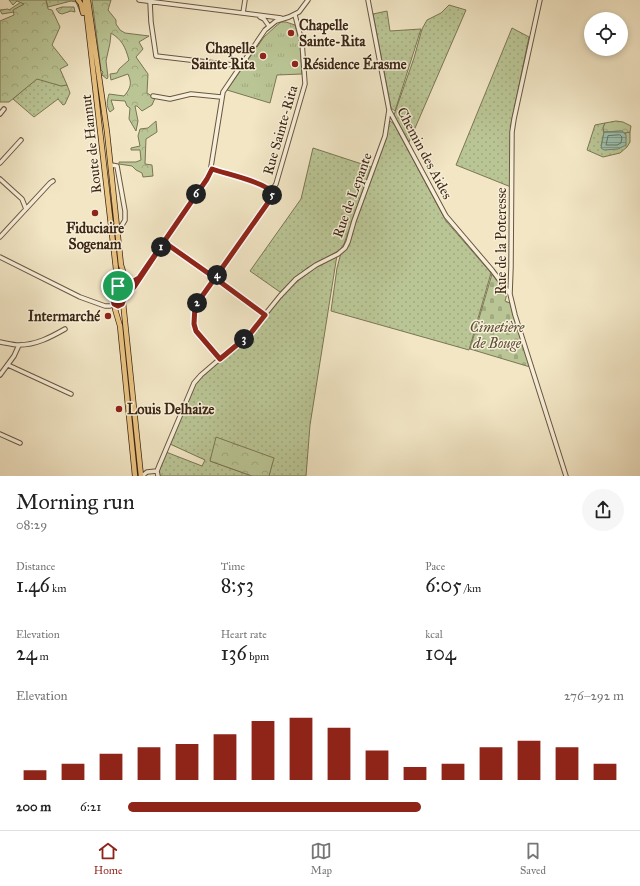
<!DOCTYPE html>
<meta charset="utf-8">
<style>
body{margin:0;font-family:"IM FELL Great Primer",serif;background:#f6f6f6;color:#222;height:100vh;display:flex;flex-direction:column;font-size:15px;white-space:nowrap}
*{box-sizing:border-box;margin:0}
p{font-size:13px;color:#767676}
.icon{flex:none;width:22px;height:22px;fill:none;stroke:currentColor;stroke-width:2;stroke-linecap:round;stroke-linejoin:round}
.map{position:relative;height:476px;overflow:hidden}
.details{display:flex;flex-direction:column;background:#fff;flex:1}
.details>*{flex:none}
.fabs{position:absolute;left:584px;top:12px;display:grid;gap:8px}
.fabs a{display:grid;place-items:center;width:44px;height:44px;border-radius:50%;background:#fff;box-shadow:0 2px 6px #0003;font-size:20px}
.pin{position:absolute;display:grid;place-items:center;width:34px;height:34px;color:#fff;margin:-17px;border:2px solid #fff;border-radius:50%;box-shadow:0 1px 4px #0007}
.km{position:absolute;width:20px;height:20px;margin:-10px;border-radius:50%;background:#222;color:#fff;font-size:11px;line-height:20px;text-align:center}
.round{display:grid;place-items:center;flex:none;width:42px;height:42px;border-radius:21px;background:#f6f6f6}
.head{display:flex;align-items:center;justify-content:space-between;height:68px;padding:0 16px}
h1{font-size:22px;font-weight:600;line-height:30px}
.figures{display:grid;grid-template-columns:repeat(3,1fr);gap:6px;height:68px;padding:4px 16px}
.figures div{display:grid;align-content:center}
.figures b{font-size:20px;font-weight:600}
.figures small{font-size:11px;font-weight:400}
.figures p{font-size:11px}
.chart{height:112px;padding:8px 16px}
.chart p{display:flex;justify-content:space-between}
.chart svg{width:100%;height:72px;margin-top:4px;stroke:#8f2418;stroke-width:6}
ul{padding:0 16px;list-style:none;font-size:13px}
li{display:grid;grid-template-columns:64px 48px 1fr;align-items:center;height:30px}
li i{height:10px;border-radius:5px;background:#8f2418}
.tab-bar{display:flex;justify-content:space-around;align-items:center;height:56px;border-top:1px solid #e0e0e0;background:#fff;font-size:11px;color:#767676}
.tab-bar a{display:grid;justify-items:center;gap:2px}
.tab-bar .on{color:#8f2418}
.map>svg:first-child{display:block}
.grass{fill:url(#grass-dots);stroke:#7b7654}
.forest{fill:url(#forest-crowns);stroke:#7b7654}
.cemetery{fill:url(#cemetery-stones);stroke:#7b7654}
.park{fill:url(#park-tufts);stroke:#7b7654}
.garden{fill:url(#garden-furrows);stroke:#7b7654}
.water{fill:url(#water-rules);stroke:#768270}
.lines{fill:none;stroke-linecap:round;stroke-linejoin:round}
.shore{stroke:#6c7361;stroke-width:1}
.minor-casing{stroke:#6a5640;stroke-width:5.5}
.major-casing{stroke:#3c2614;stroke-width:6}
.minor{stroke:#f7efd9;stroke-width:3.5}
.major{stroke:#e9c382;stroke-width:4.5}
.route-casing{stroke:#fff;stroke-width:8}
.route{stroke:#8f2418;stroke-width:5}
.poi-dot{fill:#8f2418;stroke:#f7efd9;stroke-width:1.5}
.labels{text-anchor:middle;stroke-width:3;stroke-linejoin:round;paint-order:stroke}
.poi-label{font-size:14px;font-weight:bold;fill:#3c2614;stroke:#f7efd9;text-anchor:start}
.street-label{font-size:14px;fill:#3c2614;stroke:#f7efd9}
.park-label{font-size:14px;font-style:italic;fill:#5c4e34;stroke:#f7efd9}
</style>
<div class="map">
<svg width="640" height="476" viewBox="0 0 640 476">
<defs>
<pattern id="grass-dots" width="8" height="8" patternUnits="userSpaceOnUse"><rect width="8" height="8" fill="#bac595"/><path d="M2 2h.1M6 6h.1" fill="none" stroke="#a1a980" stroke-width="1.8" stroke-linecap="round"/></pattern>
<pattern id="forest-crowns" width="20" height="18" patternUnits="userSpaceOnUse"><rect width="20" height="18" fill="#bac595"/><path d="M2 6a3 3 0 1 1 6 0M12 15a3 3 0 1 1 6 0" fill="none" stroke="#a1a980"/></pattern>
<pattern id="cemetery-stones" width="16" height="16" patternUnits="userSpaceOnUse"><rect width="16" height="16" fill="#bac595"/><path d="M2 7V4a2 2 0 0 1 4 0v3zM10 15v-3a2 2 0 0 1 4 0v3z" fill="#a1a980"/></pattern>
<pattern id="park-tufts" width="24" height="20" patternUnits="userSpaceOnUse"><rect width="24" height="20" fill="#bac595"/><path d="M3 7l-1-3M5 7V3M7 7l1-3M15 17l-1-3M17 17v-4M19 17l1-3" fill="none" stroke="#a1a980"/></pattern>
<pattern id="garden-furrows" width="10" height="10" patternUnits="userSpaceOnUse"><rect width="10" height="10" fill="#bac595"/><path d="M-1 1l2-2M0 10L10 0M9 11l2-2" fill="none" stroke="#a1a980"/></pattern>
<pattern id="water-rules" width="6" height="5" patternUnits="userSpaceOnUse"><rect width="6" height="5" fill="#9cc0ae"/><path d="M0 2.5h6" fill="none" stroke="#809c8c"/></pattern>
</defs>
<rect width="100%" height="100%" fill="#f2e6c5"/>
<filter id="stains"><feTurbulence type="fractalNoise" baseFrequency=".005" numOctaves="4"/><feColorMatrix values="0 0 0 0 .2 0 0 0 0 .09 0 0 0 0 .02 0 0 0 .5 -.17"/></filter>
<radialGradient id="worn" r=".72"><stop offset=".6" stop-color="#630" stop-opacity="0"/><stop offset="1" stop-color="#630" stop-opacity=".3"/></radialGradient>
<path class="grass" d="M46 0H75L78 3 81 14 76 2 71 1 48 7Z
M21 2 24 5 14 10V12L2 14 0 10 8 9 9 10Z
M449 5 466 10 409 142 394 115 414 58 422 29 427 20 441 13Z
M387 11 390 31 421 29 395 111 391 108 373 14Z
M512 28 529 37 511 124V187L456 165Z
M37 78 61 85H67L70 93 65 104 63 105 58 99 34 117 13 99Z
M390 121 394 124 446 221 491 273 469 350 331 311 337 268 341 253 353 229Z
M605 123 603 128 604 132 601 146 626 135 625 133 630 132V142L627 147 620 153 603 157 587 150 595 125Z
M313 148 371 167 344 244 340 250 307 268 280 292 250 271 301 199Z
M337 255 310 425 306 476H269L273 458 210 461 252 476H160L158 472 166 452 202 466 205 460 170 444 193 387 198 380 251 334 280 298 295 283 322 263Z"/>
<path class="forest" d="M9 0H46L48 9 52 10 60 27 52 45 68 65 60 69 67 85 61 86 37 79 9 102H0V21L14 15 13 10 24 4 17 1 13 5Z
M92 0H111L108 10 116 20V24L120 30 125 33 149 36 139 42 143 49 136 57 148 74 147 93 155 98 152 105 142 111 137 106H135L138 121 136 131 129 119 130 108 127 106 125 101 111 100 114 109 110 112C106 106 107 101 109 94L124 96C131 88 132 83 128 74L111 80 110 74 117 73 119 69 129 60C125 46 122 40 111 33L110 43 106 61 108 77 107 79 102 75 103 72 101 70Z
M156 121 157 132 146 139 145 164 152 165 153 176 143 177 142 173 136 170 132 166 119 164V162H136L141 160 140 150H131V148L140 146 138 136 140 129 148 128Z
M616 121 623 122 631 126 630 132 625 133 621 131 604 132 603 128 605 123Z
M216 437 274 458 269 476H252L210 461Z"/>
<path class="cemetery" d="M492 274 507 294 505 301 510 303 530 367 470 349Z"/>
<path class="park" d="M281 22H286L295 25 300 43 302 74 277 75 270 103 227 90 264 37 276 26Z"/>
<path class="garden" d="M62 7H74L75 12 71 11 62 14 59 13 56 9Z"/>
<path class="water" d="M622 131 626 135V145L618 149 604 150 601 148 604 132Z"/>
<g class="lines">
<path class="shore" d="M620 135 622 137 621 143 617 145H606L608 136Z"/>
<defs>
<path id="minor" d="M139 0 281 18
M368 0 389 110 446 216 492 270 510 294
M540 0 514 119 512 132 511 267 510 294 515 315 566 476
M150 2 151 22 156 56 241 66
M243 13 245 0
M260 17 264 19 269 26
M153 96 170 99 191 94 221 97
M0 114 4 109
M0 163 21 140
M111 165 117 166 125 211V220L118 232
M211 169 248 180 270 189
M0 179 22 199 26 209
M270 189 274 187 276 184 305 84 302 42 295 15
M0 237 50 183 53 181
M164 242 265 315
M0 257 80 297 105 306H110L114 304
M125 296 134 287 210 173 223 92 265 30 276 21 289 17 299 12 308 0
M0 342C6 343 13 345 19 345 36 345 51 337 65 329
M220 359 196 331 194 323 195 305 272 197 273 193 270 189
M8 365 71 394
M0 375 14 356 19 345
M0 434 20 443
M142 476 147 472 157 471
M158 476 157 471 159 466 194 383 201 375 250 333 280 296 296 279 316 265 338 254 345 248 348 242 354 221 385 136 389 110"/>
<path id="major" d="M78 0 81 4 83 13
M85 0 117 278 118 287 115 289 113 301 117 305H120L123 302
M88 0 107 132 121 265 128 287 123 302 141 476
M118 287 121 291 126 290
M115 305V309L120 326 135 476"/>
</defs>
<use href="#minor" class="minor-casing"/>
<use href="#major" class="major-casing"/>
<use href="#minor" class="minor"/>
<use href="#major" class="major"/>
</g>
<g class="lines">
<defs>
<path id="route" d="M118 286C115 291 112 298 114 304L118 306 122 304 125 296 134 287 164 242 215 278 195 306 194 324 196 331 220 359 250 334 265 315 215 278 272 197 273 193C265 182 226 174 212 169L207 179 139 278 127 285 122 282 118 286"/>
</defs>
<use href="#route" class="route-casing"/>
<use href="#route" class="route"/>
</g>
<g class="poi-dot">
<circle cx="291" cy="33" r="4"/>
<circle cx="263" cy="56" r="4"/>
<circle cx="295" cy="64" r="4"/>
<circle cx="95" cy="213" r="4"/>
<circle cx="108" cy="316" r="4"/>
<circle cx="119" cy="409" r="4"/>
</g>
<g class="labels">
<g class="poi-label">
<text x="299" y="30">Chapelle<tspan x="299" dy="16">Sainte-Rita</tspan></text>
<text x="255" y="53" text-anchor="end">Chapelle<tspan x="255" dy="16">Sainte Rita</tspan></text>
<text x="303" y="69">Résidence Érasme</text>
<text x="95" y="233" text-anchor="middle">Fiduciaire<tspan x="95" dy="16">Sogenam</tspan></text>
<text x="100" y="321" text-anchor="end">Intermarché</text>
<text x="127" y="414">Louis Delhaize</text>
</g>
<g class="street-label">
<text transform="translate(280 130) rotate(-74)" y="5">Rue Sainte-Rita</text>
<text transform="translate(91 144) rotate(-96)" y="5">Route de Hannut</text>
<text transform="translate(425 153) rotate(62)" y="5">Chemin des Aides</text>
<text transform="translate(352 195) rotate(-70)" y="5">Rue de Lepante</text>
<text transform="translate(501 241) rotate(-90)" y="5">Rue de la Poteresse</text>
</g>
<g class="park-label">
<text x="497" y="332">Cimetière<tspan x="497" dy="16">de Bouge</tspan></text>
</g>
</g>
<rect width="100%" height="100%" filter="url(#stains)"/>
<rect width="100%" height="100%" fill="url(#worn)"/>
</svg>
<div class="fabs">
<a><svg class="icon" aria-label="locate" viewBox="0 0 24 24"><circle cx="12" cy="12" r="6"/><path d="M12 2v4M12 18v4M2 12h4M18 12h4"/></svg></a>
</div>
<div class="pin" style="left:118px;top:286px;background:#1e9e55"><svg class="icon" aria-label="arrive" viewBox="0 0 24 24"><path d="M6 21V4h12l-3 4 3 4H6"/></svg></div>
<b class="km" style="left:161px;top:247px">1</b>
<b class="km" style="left:197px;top:303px">2</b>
<b class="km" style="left:244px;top:339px">3</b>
<b class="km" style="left:217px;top:275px">4</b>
<b class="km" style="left:272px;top:195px">5</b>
<b class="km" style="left:196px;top:194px">6</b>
</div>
<section class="details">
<div class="head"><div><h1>Morning run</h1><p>08:29</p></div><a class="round"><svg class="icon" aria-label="share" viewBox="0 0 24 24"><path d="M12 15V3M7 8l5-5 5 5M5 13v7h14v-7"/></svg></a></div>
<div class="figures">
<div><p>Distance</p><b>1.46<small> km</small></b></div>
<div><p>Time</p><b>8:53</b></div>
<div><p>Pace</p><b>6:05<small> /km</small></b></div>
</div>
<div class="figures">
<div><p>Elevation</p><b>24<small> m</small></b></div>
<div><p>Heart rate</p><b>136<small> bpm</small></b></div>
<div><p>kcal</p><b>104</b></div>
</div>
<div class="chart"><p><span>Elevation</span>276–292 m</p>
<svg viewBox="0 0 160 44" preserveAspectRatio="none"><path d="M5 44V38M15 44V34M25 44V28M35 44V24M45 44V22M55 44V16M65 44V8M75 44V6M85 44V12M95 44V26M105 44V36M115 44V34M125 44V24M135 44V20M145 44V24M155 44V34"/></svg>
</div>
<ul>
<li><b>200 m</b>6:21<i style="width:59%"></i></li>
</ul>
</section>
<nav class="tab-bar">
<a class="on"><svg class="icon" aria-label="home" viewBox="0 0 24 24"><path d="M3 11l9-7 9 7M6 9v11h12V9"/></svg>Home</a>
<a><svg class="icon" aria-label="map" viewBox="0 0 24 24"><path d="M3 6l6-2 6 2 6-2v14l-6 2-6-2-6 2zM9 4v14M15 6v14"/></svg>Map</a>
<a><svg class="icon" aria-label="saved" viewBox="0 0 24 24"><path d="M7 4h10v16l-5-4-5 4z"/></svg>Saved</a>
</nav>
